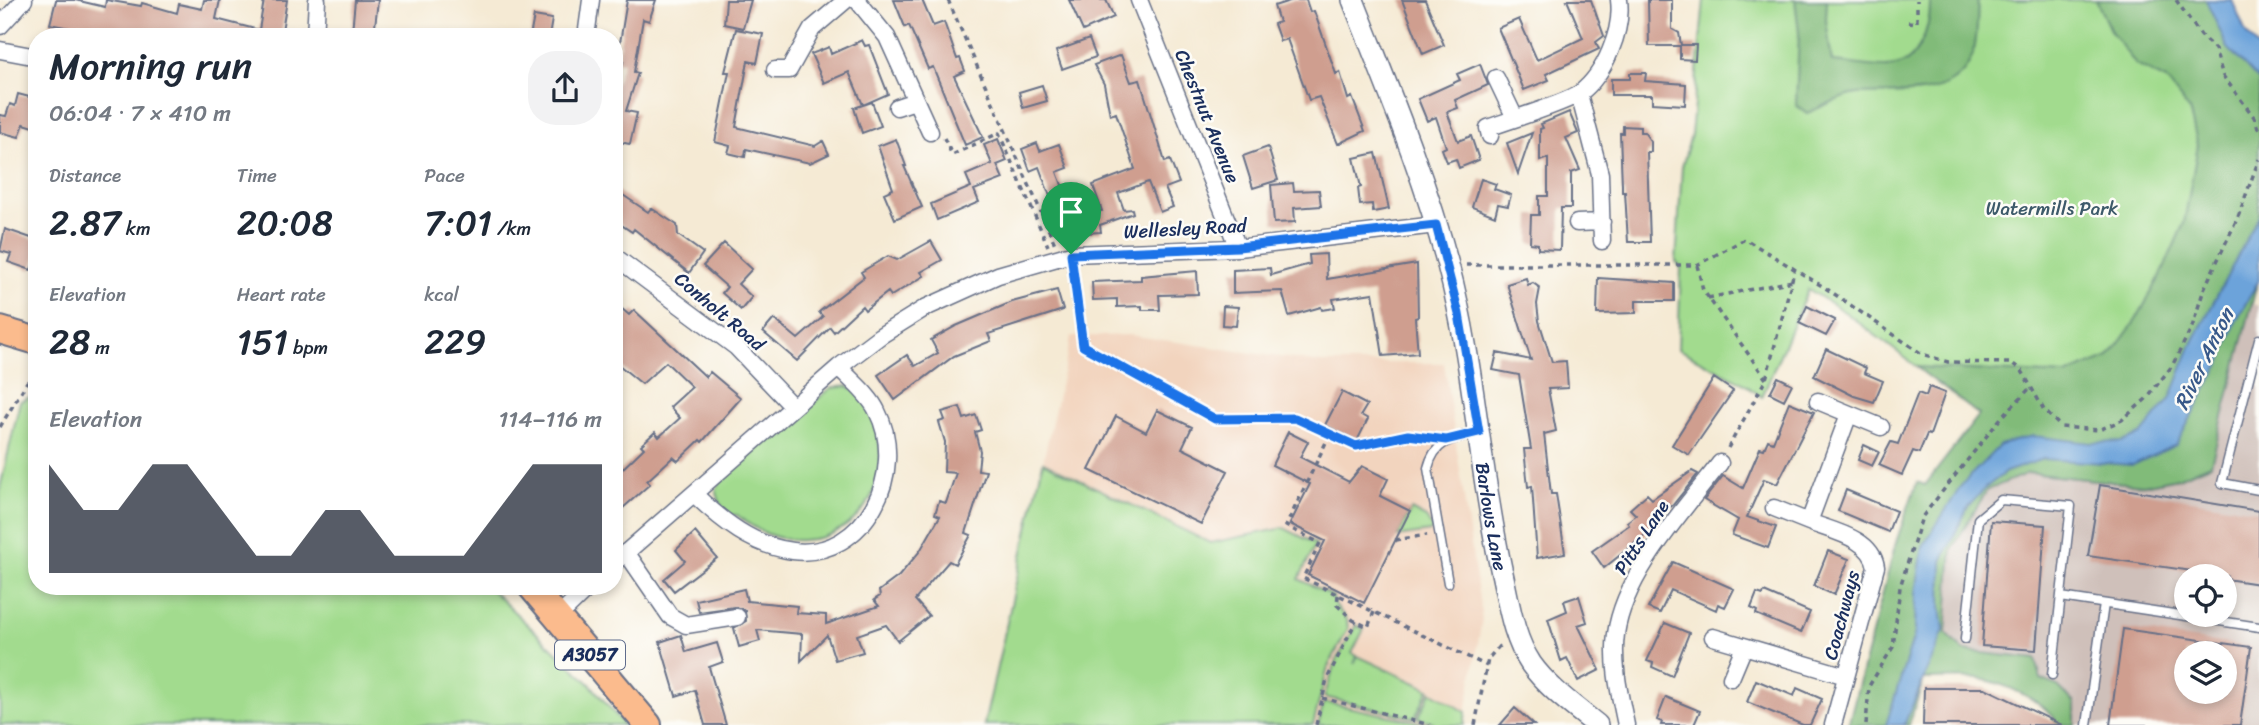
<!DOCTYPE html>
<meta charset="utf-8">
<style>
body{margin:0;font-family:Sriracha,sans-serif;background:#f2f2f3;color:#1f2937;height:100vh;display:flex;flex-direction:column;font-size:26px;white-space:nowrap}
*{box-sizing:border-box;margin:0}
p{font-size:23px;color:#747a83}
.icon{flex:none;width:38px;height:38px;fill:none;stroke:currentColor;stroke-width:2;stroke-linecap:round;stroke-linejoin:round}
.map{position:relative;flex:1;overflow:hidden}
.details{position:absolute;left:28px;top:28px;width:595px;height:567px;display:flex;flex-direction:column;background:#fff;border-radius:28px;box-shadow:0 4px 10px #0003}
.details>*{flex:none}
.controls{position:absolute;left:2174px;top:564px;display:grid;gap:14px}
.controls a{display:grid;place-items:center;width:63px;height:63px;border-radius:50%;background:#fff;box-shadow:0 4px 10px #0003;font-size:35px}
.pin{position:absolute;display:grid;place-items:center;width:60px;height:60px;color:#fff;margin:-72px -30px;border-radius:50% 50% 50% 0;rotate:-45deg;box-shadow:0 0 7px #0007}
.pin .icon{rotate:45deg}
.round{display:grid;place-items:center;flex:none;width:74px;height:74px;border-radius:28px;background:#f2f2f3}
.overview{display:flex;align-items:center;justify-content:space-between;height:119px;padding:0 21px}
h1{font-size:38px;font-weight:600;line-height:52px}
.metrics{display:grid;grid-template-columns:repeat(3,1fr);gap:10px;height:119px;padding:7px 21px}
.metrics div{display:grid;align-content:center}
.metrics b{font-size:35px;font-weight:600}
.metrics small{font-size:19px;font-weight:400}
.metrics p{font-size:19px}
.chart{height:196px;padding:14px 21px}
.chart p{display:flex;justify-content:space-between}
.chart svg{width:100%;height:126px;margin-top:7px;fill:#111827;opacity:.7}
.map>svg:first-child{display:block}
.built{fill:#f2d4be}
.industrial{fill:#cfc0ba;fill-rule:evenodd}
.green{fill:#a2db8e;stroke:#5e8576;stroke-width:2}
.forest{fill:#81bb79;stroke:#4e756c;stroke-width:2}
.water{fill:#6ca3da;stroke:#44699c;stroke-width:2}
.building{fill:#cf9e8f;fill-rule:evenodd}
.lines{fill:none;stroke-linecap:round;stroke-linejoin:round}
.service-casing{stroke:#677087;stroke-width:11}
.minor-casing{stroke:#677087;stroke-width:19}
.tertiary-casing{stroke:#677087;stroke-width:24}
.primary-casing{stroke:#677087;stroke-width:30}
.path{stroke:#677087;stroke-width:3.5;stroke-dasharray:5 5;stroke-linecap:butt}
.service{stroke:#fff;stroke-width:8}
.minor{stroke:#fff;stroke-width:16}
.tertiary{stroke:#fff;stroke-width:21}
.primary{stroke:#fbbb8d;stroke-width:26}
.route-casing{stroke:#fff;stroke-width:14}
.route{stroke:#1a73e8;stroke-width:9}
.labels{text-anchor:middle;stroke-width:5;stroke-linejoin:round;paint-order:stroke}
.shield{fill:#fdfcf7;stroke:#5f6c8c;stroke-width:2}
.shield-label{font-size:18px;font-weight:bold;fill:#1b2f5e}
.street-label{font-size:19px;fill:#1b2f5e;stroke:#fdfcf7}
.park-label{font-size:19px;fill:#3d5a6a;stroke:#fdfcf7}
.water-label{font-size:21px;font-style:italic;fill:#375889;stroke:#fdfcf7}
</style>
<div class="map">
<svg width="2259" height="725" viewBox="0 0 2259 725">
<rect width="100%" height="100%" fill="#fdfcf7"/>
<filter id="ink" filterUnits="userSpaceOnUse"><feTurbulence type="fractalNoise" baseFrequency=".0143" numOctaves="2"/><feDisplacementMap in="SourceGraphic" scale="14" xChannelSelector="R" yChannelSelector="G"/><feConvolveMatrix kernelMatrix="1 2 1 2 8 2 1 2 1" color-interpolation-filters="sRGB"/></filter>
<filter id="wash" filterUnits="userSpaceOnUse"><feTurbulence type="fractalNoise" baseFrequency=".00686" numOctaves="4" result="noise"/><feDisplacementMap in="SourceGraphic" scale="28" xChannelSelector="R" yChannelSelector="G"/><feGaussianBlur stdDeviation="1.57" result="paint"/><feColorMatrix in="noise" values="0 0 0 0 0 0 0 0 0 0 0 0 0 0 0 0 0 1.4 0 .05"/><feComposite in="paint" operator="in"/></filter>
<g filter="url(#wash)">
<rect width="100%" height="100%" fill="#f5ead4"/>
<path class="built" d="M1129 335 1321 363H1444L1482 619 1464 725H984L1071 337Z"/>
<path class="industrial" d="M2252 303 2259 306V725H2066V707L1989 672 1934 666 1946 633 1952 549 1987 490 2028 473 2143 485 2208 466ZM2186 576H2224V614H2186ZM2186 653H2224V691H2186Z"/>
<path class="green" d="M1704 0H2223L2259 276 2208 466 2178 478 2143 485 2028 473 1979 414 1846 313 1808 289 1762 397 1743 383 1678 349 1681 268 1676 262 1682 167 1691 135Z
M848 386C853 390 861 394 865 399 870 405 872 417 875 424 904 514 810 578 737 515H724L716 490 723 477 831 388Z
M37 394V586H487L591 685 624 725H0V488L20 401Z
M1043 462 1210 543 1284 528 1316 544 1299 579 1333 596 1335 605 1347 620 1348 629 1328 667 1313 725H984Z
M1411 510 1426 518 1433 529 1430 532 1397 537Z
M1356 625 1364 629 1352 653 1357 656 1354 664 1358 656 1429 689 1415 718 1324 697 1336 662Z
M1431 691 1466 712 1464 725H1432L1433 722 1418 718Z
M1324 702 1428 724 1427 725H1318Z"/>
<path class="forest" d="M1795 0H1827L1826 20 1832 62C1850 63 1869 67 1887 67 1919 67 1931 26 1930 0H1978C1977 17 1978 39 1973 54 1956 104 1897 91 1858 94 1840 96 1823 107 1807 113L1796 105 1799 32Z
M2096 0H2223L2259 63V276L2211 464 2178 478 2143 485 2028 473 1987 490 1952 549 1946 633 1964 651 2036 659 2041 679 2058 686 2075 703V725H2057C2050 703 2002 682 1979 679 1961 678 1942 679 1924 679L1909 725H1848L1896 542 1917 482 1925 485 1979 415 1916 367 2066 375 2109 357 2136 320 2162 273 2184 223 2198 145 2189 110 2166 80 2136 65 2110 30Z"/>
<path class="water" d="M2206 0H2232L2246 33 2259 48V81L2227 47Z
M2259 215V280L2236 321 2223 358 2176 445 2133 465 2043 459 2006 472 1985 488 1968 507 1942 561 1941 606 1944 630 1904 725H1886L1915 632 1916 593 1923 546 1963 483 2000 445 2033 436 2091 443 2122 442 2141 435 2170 399 2192 344Z"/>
<g id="blocks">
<path class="building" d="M56 0H75L105 7 106 0 141 6 142 3 177 13 179 4 202 9 204 0H220L216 19 259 30 264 0H287L281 37H113L50 24Z
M355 0H378L374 35 352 32Z
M627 0H656L649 21 643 19 634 72 638 73 626 111 637 113 630 144 614 141V90L623 62 617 61Z
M726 0H751L743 28 724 24Z
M894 0H922L933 26 944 22 957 59 960 58 965 71 954 76 983 137 965 145 933 67 928 69 909 25 905 27Z
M1069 0H1106L1114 17 1083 31Z
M1293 0H1306L1310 12 1314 11 1336 74 1340 72 1348 99 1352 97 1365 131 1338 144 1319 97 1309 100 1287 39 1280 41 1274 24 1279 22 1274 6Z
M1402 0H1425L1444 45 1423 54Z
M1567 0H1591L1604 36 1596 42 1599 49 1546 74 1549 80 1524 90 1498 28 1519 19 1537 60 1583 38Z
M1648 0H1672V29L1679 33 1681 45H1696L1695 60 1680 59V46H1649Z
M534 16 552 19 549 37H530Z
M736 29 763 34 757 63 748 61 736 127 815 146 823 141 829 154 810 163 746 149 745 157 728 153 730 146 715 142 729 72H725Z
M1089 39 1096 57 1062 69 1056 51Z
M862 40 865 46 869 45 888 94 863 105 849 72 824 83 811 54 829 47 831 54Z
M1121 55 1131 82 1140 80 1165 162 1170 160 1179 183 1165 188 1173 207 1160 212 1148 182 1118 193 1124 210 1132 209 1133 213 1100 225 1101 232 1085 233 1084 213 1102 211 1093 185 1135 169 1116 113 1110 115 1104 84 1094 65Z
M1480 64 1488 85 1455 100 1458 108 1447 112 1458 141 1471 136 1479 160 1459 168 1456 159 1447 162 1442 149 1446 147 1436 117 1427 121 1418 99 1460 80 1457 74Z
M1630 73H1646L1645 81 1686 84 1685 105 1652 103V95H1611V79H1630Z
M1042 85 1047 101 1023 108 1019 92Z
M18 94 37 99V128L24 124 19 137 0 132V115L6 116 10 104 15 106Z
M872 102 881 126 862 133 854 108Z
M1569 112 1578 133 1566 138 1580 170 1571 173V208H1561L1560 250 1538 249V244L1530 243 1531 215H1539V196H1548V158L1540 161V129L1543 128 1541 124Z
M1623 126 1640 127V132H1644L1651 142V152H1647L1650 242H1628L1625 192H1622V185L1620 133H1623Z
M1532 133 1518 174 1507 143Z
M896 139 906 166H904L922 207 895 219 884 193 893 189 878 146Z
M998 139 1007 161 997 165 1003 179 974 190 979 202 937 220 931 204 971 187 966 175 992 164 984 145Z
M1037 143 1040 151 1059 144 1068 168 1057 172 1065 193 1051 199 1039 167 1030 171 1022 149Z
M1268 147 1278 180 1253 188 1243 156Z
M1376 153 1389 209 1373 212 1372 204 1360 205 1358 188 1361 187 1354 158Z
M1481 179 1496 184 1494 189 1511 195 1508 206 1498 204 1495 216 1472 207Z
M1293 183 1294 191 1319 190 1321 206 1294 208 1295 222 1274 223 1271 185Z
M614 189 648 212 651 208 677 225 678 235 703 253 689 273 634 229 632 232 614 220Z
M5 229 37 240V254L31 270 8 262 11 254 0 251Z
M931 241 942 260 921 272 924 276 891 296 888 292 865 310 862 306 834 332 830 327 797 361 763 332 774 319 798 339 823 317 819 312 864 277 861 272 888 256 897 260Z
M724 243 752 269 738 284 752 297 741 310 722 293 727 287 703 266Z
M1326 254 1327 279 1417 264 1418 317 1415 318 1418 353 1383 356 1373 293 1333 299 1335 308 1322 310 1321 307 1289 316 1282 291 1233 293V270L1270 268 1271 275 1310 264 1309 255Z
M1197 271 1198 294 1159 295 1160 310H1142V306L1117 307V299L1093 300 1092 282 1141 280V276Z
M1526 278 1528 285 1533 283 1540 288 1537 304 1539 321 1552 362 1566 361 1568 388 1548 389 1556 431 1544 434 1551 494H1556L1565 553 1537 558 1532 486 1528 487 1524 449H1531L1519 375 1493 370 1497 353 1531 360 1507 284Z
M1598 278 1674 283V301H1636V313L1597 314Z
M1057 290 1063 310 988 334 991 341 954 356 895 400 878 375 907 355 915 366 938 353 931 340 956 326 1012 302Z
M614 302 629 315 634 310 706 377 710 372 741 398 702 442 700 440 678 461 673 457 647 481 650 484 614 516V477L644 448 641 445 655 432 659 437 680 418 670 407 692 387 666 362 642 384 614 361Z
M1223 306 1238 307 1236 326 1222 325Z
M1807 306 1835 320 1826 336 1799 323Z
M1826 349 1866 368 1864 373 1883 381 1874 402 1854 396 1814 376Z
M1778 377 1792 384 1784 400 1770 393Z
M1714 378 1733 391 1689 455 1672 445Z
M1929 387 1945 393 1930 435 1927 434 1919 453 1913 451 1902 475 1879 465 1891 442 1898 444 1918 393 1926 396Z
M1342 392 1367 405 1361 415 1368 419 1357 441 1325 425Z
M1789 402 1814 412 1777 484 1764 479 1747 517 1776 527 1768 548 1732 535 1738 520 1704 500 1723 476 1743 488 1760 448 1764 449 1768 440 1773 442Z
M960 407 964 419 976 415 981 430 975 432 980 451 978 470 986 471 966 533 971 535 955 564 949 561 915 600 929 616 898 641 886 625 857 635 863 652 835 660 827 635 801 661 802 634 757 630 760 641 739 647 734 628 746 621 745 610 735 607 699 612 696 600 744 589 747 601 797 606 796 613 826 615V624L879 606 874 600 880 596 879 591 899 576 920 551 940 516 935 514 939 501 946 503 956 473 944 472 945 442 939 422 945 420 942 412Z
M1157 410 1192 427 1182 448 1228 471 1201 524 1089 470 1116 416 1146 432Z
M1288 432 1308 442 1300 457 1349 482 1362 466 1388 479 1380 496 1410 511 1364 603 1308 575 1325 541 1290 524 1310 484 1272 465Z
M1864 445 1879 452 1872 466 1858 460Z
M1692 471 1698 474 1673 505 1663 512 1665 515 1660 523 1604 568 1592 551 1629 525 1627 522 1636 515 1630 509 1647 494 1652 499Z
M2100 485 2259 511V584L2226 579 2227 576 2088 556Z
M1846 490 1896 511 1888 532 1838 511Z
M1991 521 2045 525 2036 650 1982 646Z
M695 532 717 558 674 591 664 579 685 561 676 550Z
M1828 551 1849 559 1834 595 1814 586Z
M1673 562 1734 589 1725 607 1718 604 1716 610 1671 590 1660 613 1648 608Z
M1764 592 1810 612 1801 633 1756 614 1757 611 1751 608 1757 593 1763 595Z
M1579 596 1587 622 1578 625 1600 670 1578 681 1567 658 1561 661 1548 619 1567 611 1564 601Z
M1665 623 1689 633 1672 676 1652 667 1653 663 1647 661Z
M2123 629 2251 647 2240 725H2110ZM2186 653H2224V691H2186Z
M681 635 686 652 717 643 723 662 709 667 726 725H705L695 690 676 696 660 642Z
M1756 680 1794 696 1797 688 1822 699 1810 725H1803L1747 702Z
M1924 688H1985L2062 725H1923Z
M1666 697 1700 711 1694 725H1661L1662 722 1657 720Z
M1515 708 1534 725H1500Z"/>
</g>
</g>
<g filter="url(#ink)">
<use href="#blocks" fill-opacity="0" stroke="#677087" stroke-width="2"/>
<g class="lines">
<defs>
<path id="service" d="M1071 254 1083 346 1215 419
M2259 339 2222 483 2259 490
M1448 583 1428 468C1434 442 1452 438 1476 433
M2061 597 2259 627
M1965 639 1978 519 2001 500 2071 506 2052 675
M2087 725 2104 604"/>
<path id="minor" d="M857 0 887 37 930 132
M1139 0 1238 248
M0 26 24 0
M315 37 317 0
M586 37 591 0
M0 50 37 57
M775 70H789L812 29 846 0
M1496 78 1515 118
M1579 94 1600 174 1602 241
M897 107 915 101
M1490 136 1488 128C1509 120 1564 104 1580 93 1605 74 1623 30 1619 0
M1577 223 1602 222
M614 256 736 347 793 407
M1818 401 1881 427
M694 494C722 521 753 546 793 551 865 560 908 471 877 411 869 394 851 381 839 367
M1774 508 1809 522
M626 552 670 616 686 625 737 617
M614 563 839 367 880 336 925 308 998 275 1071 254 1238 248 1436 225
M558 617 590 586
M1713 637 1846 676
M1731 678 1744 647
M1626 725C1620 696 1612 664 1616 634 1624 574 1684 510 1720 463
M1833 725 1876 567C1872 538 1832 531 1809 522L1849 414"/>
<g id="tertiary">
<path id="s1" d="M1353 0C1387 87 1424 174 1448 265 1475 366 1479 472 1502 573 1509 604 1513 637 1531 664 1548 688 1575 707 1597 725"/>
</g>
<path id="primary" d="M0 330 37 341
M531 586 648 725"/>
</defs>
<use href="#service" class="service-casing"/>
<use href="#minor" class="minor-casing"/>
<use href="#tertiary" class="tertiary-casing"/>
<use href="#primary" class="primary-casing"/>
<path class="path" d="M948 0 1055 244
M2176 0 2202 37 2215 49 2223 76 2254 117 2259 131
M1908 22 1917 23V0
M944 138 952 155 999 133 1048 246
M1466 265H1697L1745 239 1827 289 1922 354 1948 362 2012 363 2022 371 2044 410 2061 427 2099 430 2122 420 2146 399 2172 366 2192 327 2204 289 2238 217 2259 159
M1697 265 1703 290 1766 379
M1708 298 1793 281
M1224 418H1295L1356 446 1408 435 1430 438
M0 427 27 382 37 378
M1330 434 1286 526 1320 543 1303 578 1487 666
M1728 448 1766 379 1795 268
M1395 540 1427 535
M1338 595 1337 605 1353 620 1368 627 1374 612
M1322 698 1430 725
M1316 725 1327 679 1356 621
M1475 725 1488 659 1500 645
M1866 725 1869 686 1893 647 1900 587 1922 517 2001 418 2032 386"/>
<use href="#service" class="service"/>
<use href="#minor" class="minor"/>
<use href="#tertiary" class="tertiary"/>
<use href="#primary" class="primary"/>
</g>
</g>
<g class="lines" filter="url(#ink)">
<defs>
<path id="route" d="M1436 225 1459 314 1479 432 1446 440 1408 435 1356 446 1295 418 1215 419 1083 346 1071 254 1238 247Z"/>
</defs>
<use href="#route" class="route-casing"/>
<use href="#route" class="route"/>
</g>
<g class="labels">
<rect class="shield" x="555" y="640.5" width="70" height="29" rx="5"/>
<g class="shield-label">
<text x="590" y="661">A3057</text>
</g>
<g class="street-label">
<text transform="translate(1208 116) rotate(68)" y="7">Chestnut Avenue</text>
<text transform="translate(1185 228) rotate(-3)" y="7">Wellesley Road</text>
<text transform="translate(720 311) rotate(40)" y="7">Conholt Road</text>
<text dy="7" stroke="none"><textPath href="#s1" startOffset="537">Barlows Lane</textPath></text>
<text transform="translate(1641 537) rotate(-57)" y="7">Pitts Lane</text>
<text transform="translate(1841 615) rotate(-75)" y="7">Coachways</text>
</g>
<g class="park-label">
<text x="2052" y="215">Watermills Park</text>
</g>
<g class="water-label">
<text transform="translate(2204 359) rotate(-64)" y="7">River Anton</text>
</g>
</g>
</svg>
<div class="controls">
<a><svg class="icon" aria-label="locate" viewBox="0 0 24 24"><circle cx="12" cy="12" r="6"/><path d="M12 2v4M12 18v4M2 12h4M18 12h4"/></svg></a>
<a><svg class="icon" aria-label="layers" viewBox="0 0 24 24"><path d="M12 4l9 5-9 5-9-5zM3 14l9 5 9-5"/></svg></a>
</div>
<div class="pin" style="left:1071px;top:254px;background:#1e9e55"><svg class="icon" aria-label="arrive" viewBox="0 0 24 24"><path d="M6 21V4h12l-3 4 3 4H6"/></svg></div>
<section class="details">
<div class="overview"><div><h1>Morning run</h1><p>06:04 · 7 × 410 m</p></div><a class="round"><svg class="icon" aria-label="share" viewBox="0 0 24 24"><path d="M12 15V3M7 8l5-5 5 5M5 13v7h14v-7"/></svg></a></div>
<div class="metrics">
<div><p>Distance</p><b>2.87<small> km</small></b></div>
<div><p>Time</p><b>20:08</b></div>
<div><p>Pace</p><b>7:01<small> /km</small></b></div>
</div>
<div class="metrics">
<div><p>Elevation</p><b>28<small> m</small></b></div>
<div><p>Heart rate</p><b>151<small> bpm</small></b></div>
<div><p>kcal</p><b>229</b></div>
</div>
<div class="chart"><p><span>Elevation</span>114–116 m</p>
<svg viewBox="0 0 160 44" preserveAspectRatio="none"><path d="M0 44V6L10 22L20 22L30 6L40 6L50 22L60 38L70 38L80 22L90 22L100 38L110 38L120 38L130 22L140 6L150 6L160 6V44z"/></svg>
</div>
</section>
</div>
